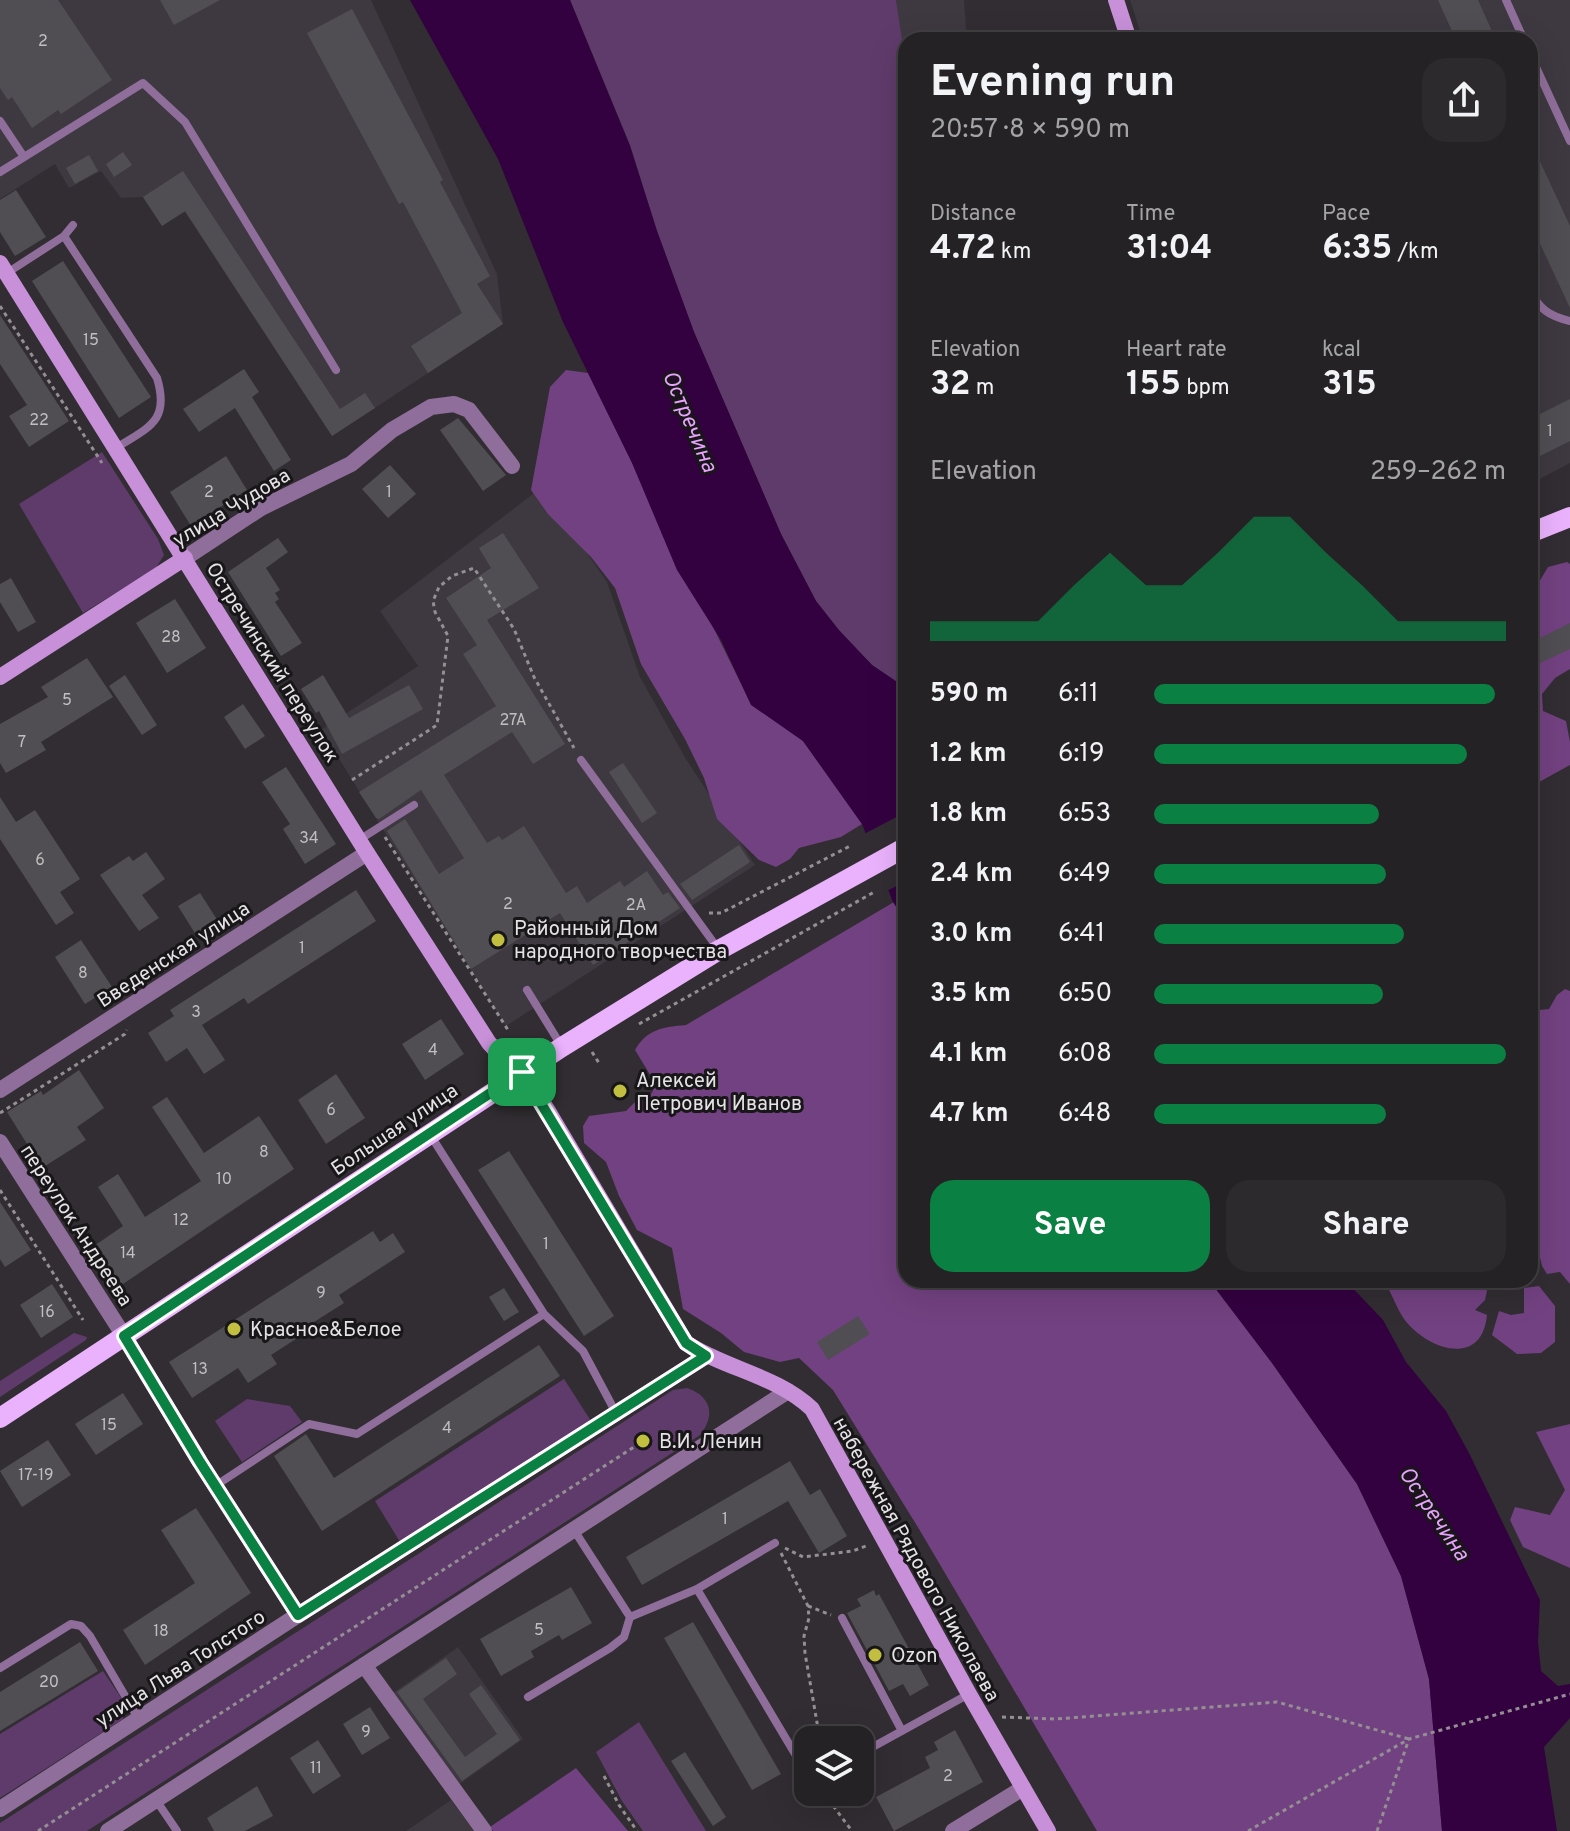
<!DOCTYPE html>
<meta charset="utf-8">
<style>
body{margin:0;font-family:Overpass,sans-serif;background:#2d2a2e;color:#f1f3f6;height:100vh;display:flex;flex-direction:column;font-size:30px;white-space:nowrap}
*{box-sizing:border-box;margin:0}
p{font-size:26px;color:#a3a4a7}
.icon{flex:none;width:44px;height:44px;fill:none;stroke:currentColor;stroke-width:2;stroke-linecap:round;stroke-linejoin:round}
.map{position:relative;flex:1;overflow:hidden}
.panel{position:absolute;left:898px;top:32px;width:640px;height:1256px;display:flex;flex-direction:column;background:#252226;border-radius:24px;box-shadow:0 8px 32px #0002,0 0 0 2px #423f43}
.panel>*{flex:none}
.buttons{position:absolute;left:794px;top:1726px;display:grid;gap:16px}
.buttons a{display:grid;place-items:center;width:80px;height:80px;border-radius:16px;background:#252226;box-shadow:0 8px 32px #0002,0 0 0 2px #423f43;font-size:40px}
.pin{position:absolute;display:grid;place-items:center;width:68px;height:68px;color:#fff;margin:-34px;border-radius:16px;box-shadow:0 4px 12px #0006}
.round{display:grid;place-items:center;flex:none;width:84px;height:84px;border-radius:24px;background:#2d2a2e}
.overview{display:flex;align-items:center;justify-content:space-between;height:136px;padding:0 32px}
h1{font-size:44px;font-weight:700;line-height:60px}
.stats{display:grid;grid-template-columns:repeat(3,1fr);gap:12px;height:136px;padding:8px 32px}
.stats div{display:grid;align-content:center}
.stats b{font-size:34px;font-weight:700}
.stats small{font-size:22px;font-weight:400}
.stats p{font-size:22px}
.chart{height:224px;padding:16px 32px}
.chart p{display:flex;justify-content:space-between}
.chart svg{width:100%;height:144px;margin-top:8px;fill:#0b8043;opacity:.7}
.action{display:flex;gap:16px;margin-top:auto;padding:16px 32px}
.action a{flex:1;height:92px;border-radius:24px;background:#0b8043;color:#fff;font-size:32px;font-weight:700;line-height:92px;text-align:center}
.action a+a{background:#2d2a2e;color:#f1f3f6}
ul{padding:0 32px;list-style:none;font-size:26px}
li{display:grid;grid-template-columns:128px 96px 1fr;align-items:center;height:60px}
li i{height:20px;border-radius:10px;background:#0b8043}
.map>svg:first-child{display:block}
.built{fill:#3e3840}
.green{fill:#5f3b6b}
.forest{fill:#724181}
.water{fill:#330140}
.pier{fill:#312d32}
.building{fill:#514e53}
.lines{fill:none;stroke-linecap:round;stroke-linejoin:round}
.path{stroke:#938f93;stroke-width:3;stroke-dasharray:4 4;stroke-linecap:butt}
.lane{stroke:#906e9b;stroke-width:8}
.street{stroke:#906e9b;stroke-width:16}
.secondary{stroke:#c790d8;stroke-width:16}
.primary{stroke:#eab2fc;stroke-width:20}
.route-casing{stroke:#fff;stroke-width:16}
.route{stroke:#0b8043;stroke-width:10}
.poi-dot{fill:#c1be40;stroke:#181618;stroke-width:3}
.labels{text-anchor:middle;stroke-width:6;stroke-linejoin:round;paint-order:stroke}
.number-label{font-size:16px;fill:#c1bec1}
.street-label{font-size:20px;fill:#e6e3e6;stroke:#181618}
.poi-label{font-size:20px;fill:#e6e3e6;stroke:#181618;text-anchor:start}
.water-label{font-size:22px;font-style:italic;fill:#e7a2fd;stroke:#181618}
</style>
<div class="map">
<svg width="1570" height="1831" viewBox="0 0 1570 1831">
<rect width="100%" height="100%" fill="#312d32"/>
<path class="built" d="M0 0H371L497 274 503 324 332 436 185 212 162 226 143 197 121 198 101 171 69 188 55 164 0 199Z
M896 0H964L967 40H906L904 66Z
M1130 0H1570V463L1530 484V40H1143Z
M542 487 607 582 640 677 686 759 755 865 506 1026 321 730 418 666 380 611Z
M458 1647 523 1739 458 1785 393 1693Z
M451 1800 474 1831H406Z"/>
<path class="green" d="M570 0H896L906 66V688L872 665 839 631 816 601 781 534 694 332 657 231 630 145Z
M102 452 158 539 164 555 156 568 83 613 19 504Z
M74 1333 87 1337 86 1340 0 1397V1381Z
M564 1379 591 1421 400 1542 375 1501Z
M687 1388C711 1396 716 1415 700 1435L87 1831H0V1823L673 1390Z
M247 1399 290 1406 302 1422 242 1462 215 1421Z
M103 1671 122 1699 123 1719 0 1798V1734Z
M639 1722 706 1831H643L622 1801 596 1752Z"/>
<path class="forest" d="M566 370 588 373 751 704 803 741 862 824 841 837 799 848 790 859 776 867 759 860 717 819 704 778 685 739 641 664 615 588 591 557 548 514 531 490 550 387Z
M1567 562 1570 564V669L1555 678 1542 694 1543 711 1566 721 1570 742V765L1530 787V589L1539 582 1548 567Z
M894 902 906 922V1280H1209L1272 1363 1357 1484 1401 1576 1429 1679 1442 1831H1097L919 1529 833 1390 799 1358 780 1362 744 1352 721 1333 683 1309 672 1248 637 1230 619 1196 606 1162 584 1143 583 1126 589 1116 626 1111 639 1098 652 1093 655 1083 635 1050C647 1029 663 1027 686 1025Z
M1565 989 1570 991V1284L1560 1272 1547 1274 1542 1266 1536 1240 1530 1237V1011L1549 1009 1557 995Z
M1384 1280H1481L1487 1291 1485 1300 1475 1310 1487 1315C1482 1369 1426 1349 1404 1319 1396 1307 1391 1292 1384 1280Z
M1539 1286 1555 1306V1342L1541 1353 1517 1354 1492 1335 1499 1311 1511 1315 1524 1313V1288Z
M1570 1424V1568L1523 1547 1510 1520 1515 1507 1550 1515 1565 1490 1536 1432Z
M576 1768 628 1831H493L490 1827Z"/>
<path class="water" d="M410 0H570L630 146 657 231 694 332 781 534 816 601 839 630 872 665 906 688V922L893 902 862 824 803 741 751 705 721 640 677 570 632 463 563 322 498 159Z
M1209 1280H1345L1383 1320 1406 1362 1446 1411 1469 1453 1540 1600 1538 1642 1541 1671 1558 1686 1570 1684V1718L1544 1747 1557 1831H1442L1429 1679 1401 1576 1357 1484 1272 1363Z"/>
<path class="pier" d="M906 812V881L885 892 862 835Z"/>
<path class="building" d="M0 0H58L112 80 61 114 58 110 32 128 12 97 8 100 0 88Z
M160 0H220L174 25Z
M1438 0H1478L1496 40H1456Z
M352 9 443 180 440 182 490 276 477 284 503 324 428 373 411 346 462 313 403 202 399 204 307 33Z
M1530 140 1570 226V308L1530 222Z
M123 152 132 165 114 177 106 164Z
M89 155 98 171 75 184 66 168Z
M183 171 340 409 365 393 375 408 332 436 185 211 162 226 143 197Z
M16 190 46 237 15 256 0 232V200Z
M63 261 151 397 119 418 32 281Z
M0 315 69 421 29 447 9 416 27 405 0 364Z
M244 369 259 392 252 397 291 460 274 471 235 408 199 432 183 409Z
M1570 399V441L1530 461V419Z
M458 418 506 475 483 491 440 430Z
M226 456 247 490 191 526 170 492Z
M390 465 416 494 388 518 362 489Z
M503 533 539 588 487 620 565 744 533 764 512 732 444 775 487 843 499 836 502 840 524 826 566 893 577 886 587 903 620 881 624 887 647 871 663 895 668 892 680 908 593 965 560 913 471 969 387 831 405 819 439 874 464 858 421 790 379 819 376 818 359 792 496 706 463 654 477 645 446 598 491 568 479 548Z
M278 538 288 552 266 568 280 590 275 593 279 599 275 602 302 643 281 656 228 572Z
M11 578 36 622 18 632 0 602V584Z
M175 599 206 648 167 673 136 623Z
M1570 623V649L1530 668V643Z
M87 658 113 697 41 742 46 750 6 773 0 763V724L48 697 41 687Z
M125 675 157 725 142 735 109 686Z
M323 675 349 718 409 685 423 709 342 754 319 711 316 713 301 689Z
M243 704 265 736 245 749 224 717Z
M623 763 657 813 642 823 609 772Z
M286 767 336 844 305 864 283 829 290 824 262 782Z
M0 797 16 822 35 810 80 879 60 892 74 913 56 925 0 839Z
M739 845 750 862 692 900 680 884Z
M146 852 165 879 142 895 159 918 139 931 100 875 129 856 133 861Z
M356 890 376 921 248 1004 244 998 202 1025 225 1060 204 1074 187 1048 166 1062 148 1033 174 1016 170 1010Z
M200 893 218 921 196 935 178 906Z
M81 940 112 987 85 1004 55 957Z
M441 1019 464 1054 425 1080 402 1044Z
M79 1070 104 1108 77 1127 86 1140 42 1168 7 1112 41 1091 43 1095Z
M336 1074 365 1118 326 1144 298 1100Z
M167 1097 204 1153 259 1116 294 1169 120 1286 94 1246 123 1226 98 1187 118 1174 145 1217 201 1181 152 1107Z
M509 1151 614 1316 584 1336 478 1170Z
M0 1202 31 1250 5 1267 0 1259Z
M373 1231 380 1242 393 1233 405 1252 339 1295 344 1303 314 1322 316 1326 271 1355 277 1364 248 1383 238 1368 192 1398 169 1362Z
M52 1284 73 1317 41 1338 20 1305Z
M504 1288 519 1312 504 1321 489 1297Z
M858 1316 870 1334 828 1360 817 1342Z
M539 1345 560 1376 322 1531 274 1456 306 1434 334 1478Z
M123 1393 143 1424 96 1455 75 1424Z
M48 1440 71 1475 22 1507 0 1471Z
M790 1461 810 1495 820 1489 847 1536 819 1553 788 1501 642 1585 626 1557Z
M196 1508 251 1593 145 1665 123 1630 195 1583 161 1530Z
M571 1587 592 1623 562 1640 559 1635 531 1651 534 1657 501 1676 480 1639Z
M874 1590 876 1596 879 1594 929 1685 910 1696 903 1684 889 1691 847 1613 861 1606 857 1599Z
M693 1622 781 1774 752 1790 664 1638Z
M80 1642 98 1671 0 1731V1692Z
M446 1658 457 1674 423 1699 465 1757 497 1734 469 1694 481 1685 520 1740 462 1781 397 1692Z
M370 1707 390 1738 362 1755 343 1724Z
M955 1730 983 1782 894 1831 876 1797 930 1768 925 1757 938 1750 934 1742Z
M318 1740 341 1776 313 1794 290 1758Z
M685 1752 726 1817 713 1826 671 1761Z
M257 1786 273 1816 245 1831H214L207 1818Z"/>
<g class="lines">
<path class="path" d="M0 306 102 463
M352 780 437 725 448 636 435 612 433 601 439 587 452 576 474 568 514 629 534 677 574 748
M385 837 508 1030
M709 913H721L852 845
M639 1024 876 891
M592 1052 599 1063
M0 1113 125 1034 127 1030
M0 1190 83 1320
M785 1548 803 1557 853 1551 866 1546
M781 1553 808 1606 809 1618 804 1636 805 1653 820 1740
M808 1606 831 1615
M1002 1717 1056 1719 1277 1702 1409 1739
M604 1776 619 1805 637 1831
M826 1792 828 1799 852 1831
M38 1831 634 1447
M1248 1831 1409 1739 1570 1694
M1377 1831 1409 1739"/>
<path class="lane" d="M1506 0 1524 40
M1530 54 1570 141
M0 121 24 157
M0 172 143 83 185 122 336 370
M64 236 157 378C170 421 149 427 116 448
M7 273 64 236 73 225
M1530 290C1539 309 1549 316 1570 321
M581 760 719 950
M359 840 414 805
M527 990 562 1047
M431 1136 544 1314 583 1351 616 1413
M215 1486 309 1424 357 1434 544 1314
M574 1530 630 1617
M697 1589 801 1764 808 1770
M842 1618 902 1731
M0 1668 71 1624 81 1626 90 1636 138 1718
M528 1697 610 1648 624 1637 630 1617 697 1589 775 1543
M860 1754 969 1694
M156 1800 177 1831"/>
<path class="street" d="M185 558 261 508 351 464 392 430 431 407 454 404 469 410 512 466
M0 1090 367 853
M0 1142 124 1336 200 1462 298 1615
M364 1665 484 1831
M0 1809 298 1615 706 1356
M108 1831 788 1391
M953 1831 1023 1788"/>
<path class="secondary" d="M1116 0 1129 40
M0 263 367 853 489 1043 504 1059 522 1072 548 1111 686 1343C725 1369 778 1376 812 1409L969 1694 1048 1831
M0 677 185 558"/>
<path class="primary" d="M1530 533 1570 517
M0 1418 562 1047 719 950 906 847"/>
</g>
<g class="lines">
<defs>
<path id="route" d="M522 1072 686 1343 706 1356 298 1615 200 1462 124 1336Z"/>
</defs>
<use href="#route" class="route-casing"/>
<use href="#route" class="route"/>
</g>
<g class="poi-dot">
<circle cx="498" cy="940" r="8"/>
<circle cx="620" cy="1091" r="8"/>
<circle cx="234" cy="1329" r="8"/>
<circle cx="643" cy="1441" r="8"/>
<circle cx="875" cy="1655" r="8"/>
</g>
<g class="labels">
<g class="number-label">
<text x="43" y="46">2</text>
<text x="91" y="345">15</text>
<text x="39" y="425">22</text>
<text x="1550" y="436">1</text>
<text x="209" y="497">2</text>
<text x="389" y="497">1</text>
<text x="171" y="642">28</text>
<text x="67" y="705">5</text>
<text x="513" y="725">27А</text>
<text x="22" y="747">7</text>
<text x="309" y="843">34</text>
<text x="40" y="865">6</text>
<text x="508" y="909">2</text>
<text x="636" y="910">2А</text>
<text x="302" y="953">1</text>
<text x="83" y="978">8</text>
<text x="196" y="1017">3</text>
<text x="433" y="1055">4</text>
<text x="331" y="1115">6</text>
<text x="264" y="1157">8</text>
<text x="224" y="1184">10</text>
<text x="181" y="1225">12</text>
<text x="546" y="1249">1</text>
<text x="128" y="1258">14</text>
<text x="321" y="1298">9</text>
<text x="47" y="1317">16</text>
<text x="200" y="1374">13</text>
<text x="109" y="1430">15</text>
<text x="447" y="1433">4</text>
<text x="36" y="1480">17-19</text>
<text x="725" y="1524">1</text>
<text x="539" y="1635">5</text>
<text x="161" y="1636">18</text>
<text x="49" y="1687">20</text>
<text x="366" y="1737">9</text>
<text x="316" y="1773">11</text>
<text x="948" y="1781">2</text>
</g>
<g class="street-label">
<text transform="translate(231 507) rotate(-31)" y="7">улица Чудова</text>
<text transform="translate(273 662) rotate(58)" y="7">Остречинский переулок</text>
<text transform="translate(173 954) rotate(-33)" y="7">Введенская улица</text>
<text transform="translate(394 1129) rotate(-34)" y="7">Большая улица</text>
<text transform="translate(77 1225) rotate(57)" y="7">переулок Андреева</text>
<text transform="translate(917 1559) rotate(61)" y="7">набережная Рядового Николаева</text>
<text transform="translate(180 1668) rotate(-33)" y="7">улица Льва Толстого</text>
</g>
<g class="poi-label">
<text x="514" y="935">Районный Дом<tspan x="514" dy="23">народного творчества</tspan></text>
<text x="636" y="1087">Алексей<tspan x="636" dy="23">Петрович Иванов</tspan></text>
<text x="250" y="1336">Красное&amp;Белое</text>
<text x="659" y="1448">В.И. Ленин</text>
<text x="891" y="1662">Ozon</text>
</g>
<g class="water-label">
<text transform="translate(691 421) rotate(67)" y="8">Остречина</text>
<text transform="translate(1435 1513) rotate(56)" y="8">Остречина</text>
</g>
</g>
</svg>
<div class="buttons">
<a><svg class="icon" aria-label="layers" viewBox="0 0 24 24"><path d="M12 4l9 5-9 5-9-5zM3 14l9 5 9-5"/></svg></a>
</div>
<div class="pin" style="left:522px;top:1072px;background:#1e9e55"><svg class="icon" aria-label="arrive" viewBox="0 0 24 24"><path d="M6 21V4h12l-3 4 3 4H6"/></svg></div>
<section class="panel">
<div class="overview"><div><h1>Evening run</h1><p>20:57 · 8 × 590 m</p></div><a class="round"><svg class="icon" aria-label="share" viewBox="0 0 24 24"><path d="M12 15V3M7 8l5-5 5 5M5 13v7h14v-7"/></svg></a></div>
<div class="stats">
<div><p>Distance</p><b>4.72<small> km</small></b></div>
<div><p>Time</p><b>31:04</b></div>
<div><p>Pace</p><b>6:35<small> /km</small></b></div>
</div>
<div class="stats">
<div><p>Elevation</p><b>32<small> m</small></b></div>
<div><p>Heart rate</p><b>155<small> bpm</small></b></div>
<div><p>kcal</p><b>315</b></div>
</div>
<div class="chart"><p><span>Elevation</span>259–262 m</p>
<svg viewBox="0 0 160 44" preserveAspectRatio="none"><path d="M0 44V38L10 38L20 38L30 38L40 27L50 17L60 27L70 27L80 17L90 6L100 6L110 17L120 27L130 38L140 38L150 38L160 38V44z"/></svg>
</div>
<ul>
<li><b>590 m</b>6:11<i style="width:97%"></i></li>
<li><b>1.2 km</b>6:19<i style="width:89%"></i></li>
<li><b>1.8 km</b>6:53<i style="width:64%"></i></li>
<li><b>2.4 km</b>6:49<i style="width:66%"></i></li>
<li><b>3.0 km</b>6:41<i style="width:71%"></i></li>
<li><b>3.5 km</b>6:50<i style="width:65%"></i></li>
<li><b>4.1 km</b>6:08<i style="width:100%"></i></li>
<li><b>4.7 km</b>6:48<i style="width:66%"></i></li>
</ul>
<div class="action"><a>Save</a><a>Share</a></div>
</section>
</div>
